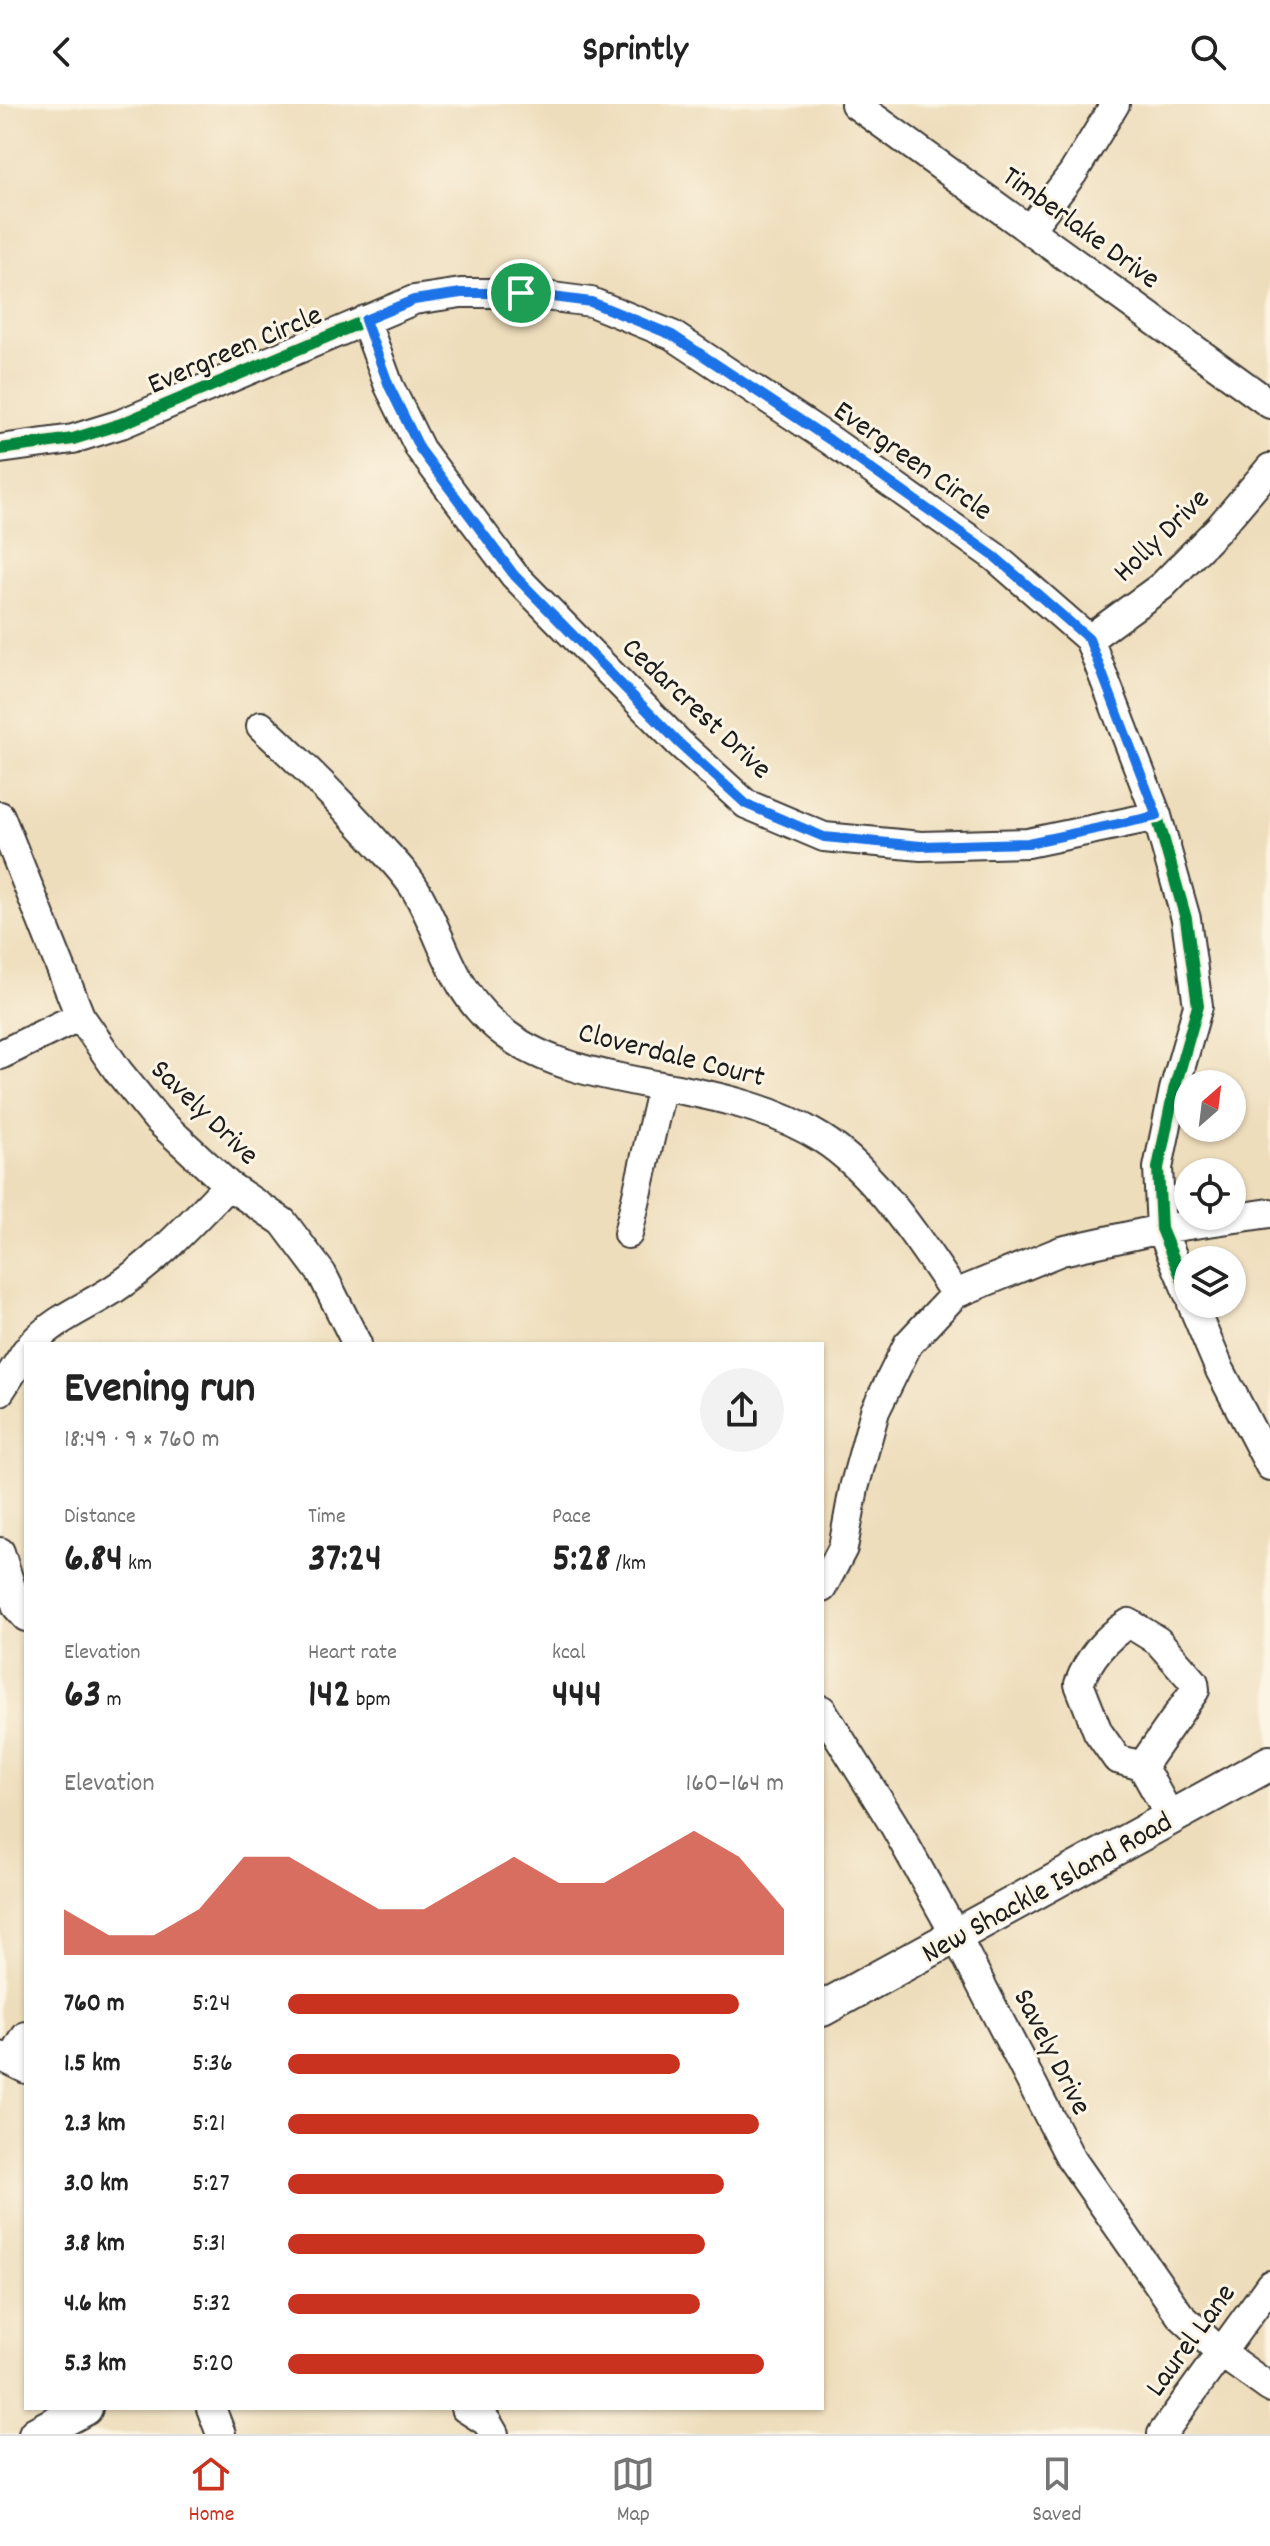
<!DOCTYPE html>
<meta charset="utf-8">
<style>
body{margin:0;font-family:Dekko,sans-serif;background:#f2f2f2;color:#222;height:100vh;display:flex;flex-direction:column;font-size:30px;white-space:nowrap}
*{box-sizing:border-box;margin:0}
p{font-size:26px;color:#767676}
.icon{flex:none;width:44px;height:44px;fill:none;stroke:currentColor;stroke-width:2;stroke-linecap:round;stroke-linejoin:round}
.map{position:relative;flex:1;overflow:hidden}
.sheet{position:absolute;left:24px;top:1238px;width:800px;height:1068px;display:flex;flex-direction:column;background:#fff;border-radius:0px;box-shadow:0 2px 6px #0004}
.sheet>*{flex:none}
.needle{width:52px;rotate:28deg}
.buttons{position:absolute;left:1174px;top:966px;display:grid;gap:16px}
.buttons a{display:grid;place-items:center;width:72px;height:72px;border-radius:50%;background:#fff;box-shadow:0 2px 6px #0004;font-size:40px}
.pin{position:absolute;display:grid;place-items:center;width:68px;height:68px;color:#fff;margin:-34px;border:4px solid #fff;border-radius:50%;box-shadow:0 2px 8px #0007}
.round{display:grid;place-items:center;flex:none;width:84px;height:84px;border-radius:42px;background:#f2f2f2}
.summary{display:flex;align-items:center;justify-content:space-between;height:136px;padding:0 40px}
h1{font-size:44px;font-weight:800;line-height:60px}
.metrics{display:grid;grid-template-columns:repeat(3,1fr);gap:12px;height:136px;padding:8px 40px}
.metrics div{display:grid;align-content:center}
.metrics b{font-size:40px;font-weight:800}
.metrics small{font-size:22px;font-weight:400}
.metrics p{font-size:22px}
.chart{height:224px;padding:16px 40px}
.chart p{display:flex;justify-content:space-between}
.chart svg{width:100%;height:144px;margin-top:8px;fill:#c8321e;opacity:.7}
ul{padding:0 40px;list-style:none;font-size:26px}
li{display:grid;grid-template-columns:128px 96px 1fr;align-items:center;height:60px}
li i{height:20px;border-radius:10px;background:#c8321e}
header{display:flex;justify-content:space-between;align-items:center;height:104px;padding:0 40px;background:#fff;font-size:36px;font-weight:800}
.dock{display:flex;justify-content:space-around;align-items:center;height:112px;border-top:2px solid #e0e0e0;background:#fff;font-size:22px;color:#767676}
.dock a{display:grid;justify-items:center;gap:4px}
.dock .current{color:#c8321e}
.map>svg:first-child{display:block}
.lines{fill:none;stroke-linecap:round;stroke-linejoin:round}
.minor-casing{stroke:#3c3934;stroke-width:32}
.major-casing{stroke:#3c3934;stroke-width:38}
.minor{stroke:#fff;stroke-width:28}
.major{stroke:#fff;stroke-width:34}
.cycleway-casing{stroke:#fcf5e5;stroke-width:17}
.cycleway{stroke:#00873e;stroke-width:12}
.route-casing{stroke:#fff;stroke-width:16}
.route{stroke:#1a73e8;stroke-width:10}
.labels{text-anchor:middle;stroke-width:6;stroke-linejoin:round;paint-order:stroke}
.street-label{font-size:30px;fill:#1c1c1c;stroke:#fcf5e5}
</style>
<header><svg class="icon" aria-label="back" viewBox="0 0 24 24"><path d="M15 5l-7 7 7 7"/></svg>Sprintly<svg class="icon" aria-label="search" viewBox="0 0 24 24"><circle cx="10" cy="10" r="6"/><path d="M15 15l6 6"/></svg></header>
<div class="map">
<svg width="1270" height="2330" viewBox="0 0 1270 2330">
<rect width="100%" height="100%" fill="#fcf5e5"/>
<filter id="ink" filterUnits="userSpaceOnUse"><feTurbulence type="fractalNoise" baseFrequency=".0125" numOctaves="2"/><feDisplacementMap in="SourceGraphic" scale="16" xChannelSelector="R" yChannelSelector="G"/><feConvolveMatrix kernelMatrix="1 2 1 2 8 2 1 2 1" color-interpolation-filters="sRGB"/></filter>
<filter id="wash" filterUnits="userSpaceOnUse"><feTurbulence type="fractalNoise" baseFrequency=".006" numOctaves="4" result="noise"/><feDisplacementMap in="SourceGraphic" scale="32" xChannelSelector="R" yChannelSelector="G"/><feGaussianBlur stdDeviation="1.8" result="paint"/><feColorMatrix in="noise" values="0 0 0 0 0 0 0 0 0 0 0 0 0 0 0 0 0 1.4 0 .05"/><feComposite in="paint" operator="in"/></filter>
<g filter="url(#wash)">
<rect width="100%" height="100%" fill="#edb"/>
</g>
<g filter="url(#ink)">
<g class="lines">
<defs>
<path id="minor" d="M855 0 1270 300
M1029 126 1073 69 1115 0
M365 216 389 282 420 345 514 471 679 639 746 700 824 733 921 742 1028 739 1157 712
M0 345 73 335 121 320 414 196 461 189H521L591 198 672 231 830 336 995 453 1089 535 1157 712 1186 815 1198 902 1174 986 1158 1064 1161 1125 1188 1189
M1089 535 1162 482 1219 424 1270 364
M261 622C301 659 340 697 376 738 390 754 408 771 418 790 447 842 453 892 507 931 550 963 610 972 661 982 717 992 773 1004 821 1034 873 1066 922 1140 955 1190
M0 712 80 912 118 967 157 1015 228 1081 283 1118 322 1170 357 1240
M0 951 80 912
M628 1130 662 982
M1192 1200 1220 1266 1270 1362
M32 1240C56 1214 85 1204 114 1185 158 1156 192 1118 228 1081
M0 1287 26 1247
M0 1448 17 1503 26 1513
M822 1484 843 1444 854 1384 875 1307 908 1240 955 1190 1061 1147 1161 1125 1270 1109
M822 1606 894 1721 956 1832 1070 2053 1180 2211 1221 2249 1270 2284
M1142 1662 1195 1586 1194 1578 1158 1537 1129 1519C1105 1534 1089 1553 1079 1580L1098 1628 1117 1655 1142 1662 1171 1714
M0 1952 26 1965
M12 1956 26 1932
M211 2304 221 2330
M465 2304 487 2318 494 2330
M1162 2330 1270 2181"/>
<path id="major" d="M822 1905 1270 1659
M36 2330 85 2304"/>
</defs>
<use href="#minor" class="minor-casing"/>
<use href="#major" class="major-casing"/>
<use href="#minor" class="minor"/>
<use href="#major" class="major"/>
<defs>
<path id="cycleway" d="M365 216 389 282 420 345 514 471 679 639 746 700 824 733 921 742 1028 739 1157 712
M0 345 73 335 121 320 414 196 461 189H521L591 198 672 231 830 336 995 453 1089 535 1157 712 1186 815 1198 902 1174 986 1158 1064 1161 1125 1188 1189"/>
</defs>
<use href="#cycleway" class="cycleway-casing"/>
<use href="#cycleway" class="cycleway"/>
</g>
</g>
<g class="lines" filter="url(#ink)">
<defs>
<path id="route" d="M461 189H521L591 198 672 231 830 336 995 453 1089 535 1157 712 1028 739 921 742 824 733 746 700 679 639 514 471 420 345 389 282 365 216 414 196Z"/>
</defs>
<use href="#route" class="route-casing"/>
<use href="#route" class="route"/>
</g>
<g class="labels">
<g class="street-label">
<text transform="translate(1082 122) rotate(36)" y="10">Timberlake Drive</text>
<text transform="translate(234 244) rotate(-23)" y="10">Evergreen Circle</text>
<text transform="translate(914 355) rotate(35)" y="10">Evergreen Circle</text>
<text transform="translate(1160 430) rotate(-44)" y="10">Holly Drive</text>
<text transform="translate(698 603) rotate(43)" y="10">Cedarcrest Drive</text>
<text transform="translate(672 949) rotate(14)" y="10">Cloverdale Court</text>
<text transform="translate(206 1007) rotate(44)" y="10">Savely Drive</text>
<text transform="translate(1046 1782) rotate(-29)" y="10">New Shackle Island Road</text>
<text transform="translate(1054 1947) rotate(63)" y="10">Savely Drive</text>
<text transform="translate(1189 2235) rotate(-54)" y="10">Laurel Lane</text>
</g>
</g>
</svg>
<div class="buttons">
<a><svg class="needle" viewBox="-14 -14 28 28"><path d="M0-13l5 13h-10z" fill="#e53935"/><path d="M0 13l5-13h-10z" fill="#767676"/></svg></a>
<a><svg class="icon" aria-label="locate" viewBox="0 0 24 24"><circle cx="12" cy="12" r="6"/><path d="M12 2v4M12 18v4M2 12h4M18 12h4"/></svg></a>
<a><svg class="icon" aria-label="layers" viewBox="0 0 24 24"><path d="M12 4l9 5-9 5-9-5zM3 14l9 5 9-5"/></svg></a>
</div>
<div class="pin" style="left:521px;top:189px;background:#1e9e55"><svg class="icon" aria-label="arrive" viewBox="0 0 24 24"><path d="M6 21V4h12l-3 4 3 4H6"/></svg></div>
<section class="sheet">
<div class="summary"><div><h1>Evening run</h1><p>18:49 · 9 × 760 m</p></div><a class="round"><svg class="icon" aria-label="share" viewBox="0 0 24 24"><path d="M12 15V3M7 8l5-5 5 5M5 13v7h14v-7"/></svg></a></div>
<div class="metrics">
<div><p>Distance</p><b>6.84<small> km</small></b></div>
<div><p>Time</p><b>37:24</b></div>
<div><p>Pace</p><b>5:28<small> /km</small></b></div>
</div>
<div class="metrics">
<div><p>Elevation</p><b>63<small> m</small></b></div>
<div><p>Heart rate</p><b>142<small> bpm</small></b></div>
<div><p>kcal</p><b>444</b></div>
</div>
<div class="chart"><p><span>Elevation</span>160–164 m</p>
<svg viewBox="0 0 160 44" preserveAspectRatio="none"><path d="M0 44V30L10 38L20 38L30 30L40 14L50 14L60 22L70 30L80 30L90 22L100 14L110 22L120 22L130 14L140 6L150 14L160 30V44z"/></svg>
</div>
<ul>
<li><b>760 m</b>5:24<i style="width:91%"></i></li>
<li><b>1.5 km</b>5:36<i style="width:79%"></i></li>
<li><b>2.3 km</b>5:21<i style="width:95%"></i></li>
<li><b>3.0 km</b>5:27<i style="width:88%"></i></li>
<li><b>3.8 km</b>5:31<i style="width:84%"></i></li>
<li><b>4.6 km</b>5:32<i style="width:83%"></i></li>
<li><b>5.3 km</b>5:20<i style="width:96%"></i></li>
</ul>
</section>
</div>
<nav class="dock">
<a class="current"><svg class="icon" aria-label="home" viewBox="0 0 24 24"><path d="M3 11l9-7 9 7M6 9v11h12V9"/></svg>Home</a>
<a><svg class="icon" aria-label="map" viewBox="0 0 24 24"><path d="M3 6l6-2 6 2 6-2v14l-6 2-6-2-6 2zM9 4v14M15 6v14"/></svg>Map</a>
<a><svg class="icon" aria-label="saved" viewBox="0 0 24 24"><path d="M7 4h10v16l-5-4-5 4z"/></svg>Saved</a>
</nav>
